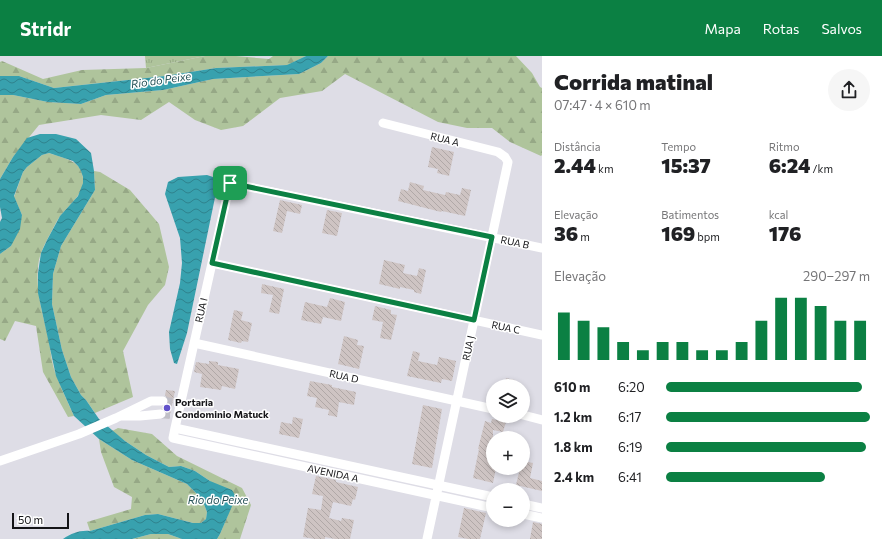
<!DOCTYPE html>
<html lang="pt">
<meta charset="utf-8">
<style>
body{margin:0;font-family:Commissioner,sans-serif;background:#f6f6f6;color:#202124;height:100vh;display:flex;flex-direction:column;font-size:15px;white-space:nowrap}
*{box-sizing:border-box;margin:0}
p{font-size:13px;color:#757577}
.icon{flex:none;width:22px;height:22px;fill:none;stroke:currentColor;stroke-width:2;stroke-linecap:round;stroke-linejoin:round}
.map{position:relative;flex:1;overflow:hidden}
.sheet{display:flex;flex-direction:column;background:#fff;width:340px}
.sheet>*{flex:none}
.controls{position:absolute;left:486px;top:323px;display:grid;gap:8px}
.controls a{display:grid;place-items:center;width:44px;height:44px;border-radius:50%;background:#fff;box-shadow:0 2px 6px #0003;font-size:20px}
.scale{position:absolute;left:12px;bottom:10px;width:57px;box-sizing:border-box;padding-left:4px;border:2px solid #141417;border-top:0;font-size:11px;line-height:14px;white-space:nowrap;color:#141417;-webkit-text-stroke:3px #fff;paint-order:stroke}
.pin{position:absolute;display:grid;place-items:center;width:34px;height:34px;color:#fff;margin:-17px;border-radius:8px;box-shadow:0 2px 6px #0006}
.round{display:grid;place-items:center;flex:none;width:42px;height:42px;border-radius:21px;background:#f6f6f6}
.head{display:flex;align-items:center;justify-content:space-between;height:68px;padding:0 12px}
h1{font-size:22px;font-weight:800;line-height:30px}
.stats{display:grid;grid-template-columns:repeat(3,1fr);gap:6px;height:68px;padding:4px 12px}
.stats div{display:grid;align-content:center}
.stats b{font-size:20px;font-weight:800}
.stats small{font-size:11px;font-weight:400}
.stats p{font-size:11px}
.chart{height:112px;padding:8px 12px}
.chart p{display:flex;justify-content:space-between}
.chart svg{width:100%;height:72px;margin-top:4px;stroke:#0b8043;stroke-width:6}
ul{padding:0 12px;list-style:none;font-size:13px}
li{display:grid;grid-template-columns:64px 48px 1fr;align-items:center;height:30px}
li i{height:10px;border-radius:5px;background:#0b8043}
header{display:flex;align-items:center;gap:24px;box-sizing:border-box;height:56px;padding:0 20px;background:#0b8043;color:#fff}
header strong{font-size:19px}
nav{display:flex;gap:22px;margin-inline-start:auto;font-size:14px}
main{display:flex;flex:1;min-height:0}
.map>svg:first-child{display:block}
.grass{fill:url(#grass-tufts)}
.forest{fill:url(#forest-firs)}
.water{fill:url(#water-waves)}
.building{fill:url(#building-back-hatch)}
.lines{fill:none;stroke-linecap:round;stroke-linejoin:round}
.street-tunnel{stroke:#c0bfc7;stroke-width:9;stroke-dasharray:9 4.5;stroke-linecap:butt}
.street{stroke:#fff;stroke-width:9}
.route-casing{stroke:#fff;stroke-width:8}
.route{stroke:#0b8043;stroke-width:5}
.poi-dot{fill:#6252ca;stroke:#fff;stroke-width:1.5}
.labels{text-anchor:middle;stroke-width:3;stroke-linejoin:round;paint-order:stroke}
.street-label{font-size:10px;fill:#141417;stroke:#fff}
.poi-label{font-size:10px;font-weight:bold;fill:#141417;stroke:#fff;text-anchor:start}
.water-label{font-size:11px;font-style:italic;fill:#245157;stroke:#fff}
</style>
<header>
<strong>Stridr</strong>
<nav><a>Mapa</a><a>Rotas</a><a>Salvos</a></nav>
</header>
<main>
<div class="map">
<svg width="542" height="483" viewBox="0 0 542 483">
<defs>
<pattern id="grass-tufts" width="24" height="20" patternUnits="userSpaceOnUse"><rect width="24" height="20" fill="#afc49c"/><path d="M3 7l-1-3M5 7V3M7 7l1-3M15 17l-1-3M17 17v-4M19 17l1-3" fill="none" stroke="#96a886"/></pattern>
<pattern id="forest-firs" width="22" height="20" patternUnits="userSpaceOnUse"><rect width="22" height="20" fill="#afc49c"/><path d="M5 1l3.5 6h-7zM16 11l3.5 6h-7z" fill="#96a886"/></pattern>
<pattern id="water-waves" width="16" height="10" patternUnits="userSpaceOnUse"><rect width="16" height="10" fill="#38a1ae"/><path d="M0 5q4-4 8 0t8 0" fill="none" stroke="#2e828d"/></pattern>
<pattern id="building-back-hatch" width="6" height="6" patternUnits="userSpaceOnUse"><rect width="6" height="6" fill="#cec4c3"/><path d="M-1 5l2 2M0 0l6 6M5-1l2 2" fill="none" stroke="#b0a8a7"/></pattern>
</defs>
<rect width="100%" height="100%" fill="#dedde6"/>
<path class="grass" d="M145 0H205L146 12Z"/>
<path class="forest" d="M205 0H236L269 3 273 0H306L288 9 216 12 165 20 54 32 19 20H0V6L2 5 43 23 82 14 146 12Z
M328 0H516L532 17 540 31 542 32V99L541 100 510 86 492 72H467L438 66 345 18 322 35 280 42 243 70 221 74 195 64 169 46 141 64 101 59 39 69 13 101 0 123V39H13L48 46 81 48 106 39 163 34 213 23 299 18 321 7Z
M49 97C62 102 82 104 83 122 85 140 65 151 57 165 51 177 42 191 39 204 34 232 43 258 49 285 51 297 52 310 57 321 62 334 68 347 74 360L68 361 43 316 36 270 15 265 5 285 0 283V198L11 190 22 159 14 141 23 116 27 111 42 99Z
M94 115 100 116 130 134 159 168 169 211 165 229 148 249 123 295 133 341 95 357 86 344 81 339 71 321 62 294 52 248 53 218 61 190 95 134Z
M118 372 152 378 177 400 242 432 251 449 240 483H217L220 478 228 459 210 425 195 415 181 410 169 411 146 399 125 385 112 375Z
M99 383 132 404 187 428 202 443 207 456 206 463 201 467H193L158 458 145 459 90 475 87 466 131 453 132 441 114 431 101 396Z
M151 478H168L182 483H132Z"/>
<path class="water" d="M306 0H328L321 7 299 18 213 23 163 34 106 39 81 48 48 46 13 39H0V20H19L54 32 165 20 216 12 287 9Z
M40 78H56L76 83 91 97 94 115 95 134 61 190 53 218 52 248 62 294 71 321 81 339 86 344 99 363 125 385 146 399 169 411 181 410 195 415 210 425 232 434 236 441 220 478 217 483H182L168 478H151L132 483H63C72 477 80 474 90 475L145 459 158 458 193 467H201L206 463 207 456 202 443 187 428 132 404 99 383 74 360 56 320 38 237V217L41 197 47 184 60 160 78 140 83 127V121L81 115 78 110 73 105 49 97 42 99 27 111 23 116 14 140 22 159 20 173 11 190 0 198V166L2 162 0 151V123L13 101 27 82Z
M207 119 216 122 218 127 187 277 177 308 174 307 170 293 169 276 180 227 182 207 180 182 165 138 168 126 178 121Z"/>
<path class="building" d="M432 91 454 96 449 120 437 117 438 113 428 111Z
M410 126 424 130 423 134 445 139 446 136 460 139 462 132 471 134 465 160 442 155 441 156 398 145 401 133 408 135Z
M280 144 302 149 300 158 287 155 282 177 273 175Z
M327 154 342 157 337 180 322 177Z
M384 204 405 209 403 217 417 220 419 212 426 214 421 238 414 236V234L400 231V233L379 228Z
M262 228 284 233 279 258 269 256 273 239 261 237Z
M330 242 345 246 341 265 323 261 321 268 301 264 305 246 327 251Z
M375 250 391 254V258L397 259 391 284 380 282 383 266 372 264Z
M234 254 243 256 241 264 252 267 248 286 242 285 241 287 228 284Z
M344 280 358 284 357 289 364 290 359 313 338 308Z
M413 295 420 297 418 305 437 309 439 301 456 305 452 325 442 323 441 327 407 320Z
M209 305 218 306V309L239 313 235 333 222 330 221 334 200 331 202 318 194 316 196 306 209 308Z
M506 322 515 324 513 330H504Z
M310 325 332 329V331L356 336 354 349 339 346 337 361 328 359 329 354 315 351 317 342 307 340Z
M166 334 175 335 169 363 165 362 167 357 166 354 162 352V351L166 350 169 345 168 342 165 339Z
M423 349 442 353 432 412 412 408Z
M293 361 303 363 299 382 279 378 281 366 292 368Z
M492 363 506 366 503 376 493 374V412H496L493 427 473 422 479 393H478L485 365 491 367Z
M523 405 533 407 530 422 542 425V435L516 429 520 412H523Z
M316 420 336 424V426L358 431 355 444 353 443 351 450 333 446 329 462 341 465 342 462 354 464 350 483H335L325 481V483H315L303 481 308 452 321 454 323 440 312 438Z
M464 452 486 457 480 483H468L458 481Z
M533 466 542 468V483H530Z"/>
<g class="lines">
<path class="street-tunnel" d="M163 345 173 347
M161 358H170"/>
<path class="street" d="M383 67 498 96 505 101 508 106 427 483
M212 207 542 279
M194 287 493 353
M523 359 542 364
M122 360H140L161 358
M175 372 493 441
M0 405 79 378 116 362 151 345H163
M523 448 542 452
M493 452 173 382 175 372 230 127 542 192
M523 458 542 462"/>
</g>
<g class="lines">
<defs>
<path id="route" d="M230 127 492 181 474 264 212 207Z"/>
</defs>
<use href="#route" class="route-casing"/>
<use href="#route" class="route"/>
</g>
<circle class="poi-dot" cx="167" cy="352" r="4"/>
<g class="labels">
<g class="street-label">
<text transform="translate(445 83) rotate(14)" y="4">RUA A</text>
<text transform="translate(515 186) rotate(12)" y="4">RUA B</text>
<text transform="translate(201 254) rotate(-77)" y="4">RUA I</text>
<text transform="translate(506 271) rotate(12)" y="4">RUA C</text>
<text transform="translate(468 292) rotate(-78)" y="4">RUA J</text>
<text transform="translate(344 320) rotate(12)" y="4">RUA D</text>
<text transform="translate(333 417) rotate(12)" y="4">AVENIDA A</text>
</g>
<g class="poi-label">
<text x="175" y="350">Portaria<tspan x="175" dy="12">Condominio Matuck</tspan></text>
</g>
<g class="water-label">
<text transform="translate(161 24) rotate(-8)" y="4">Rio do Peixe</text>
<text x="218" y="448">Rio do Peixe</text>
</g>
</g>
</svg>
<div class="controls">
<a><svg class="icon" aria-label="layers" viewBox="0 0 24 24"><path d="M12 4l9 5-9 5-9-5zM3 14l9 5 9-5"/></svg></a>
<a>+</a>
<a>−</a>
</div>
<div class="scale">50 m</div>
<div class="pin" style="left:230px;top:127px;background:#1e9e55"><svg class="icon" aria-label="arrive" viewBox="0 0 24 24"><path d="M6 21V4h12l-3 4 3 4H6"/></svg></div>
</div>
<section class="sheet">
<div class="head"><div><h1>Corrida matinal</h1><p>07:47 · 4 × 610 m</p></div><a class="round"><svg class="icon" aria-label="share" viewBox="0 0 24 24"><path d="M12 15V3M7 8l5-5 5 5M5 13v7h14v-7"/></svg></a></div>
<div class="stats">
<div><p>Distância</p><b>2.44<small> km</small></b></div>
<div><p>Tempo</p><b>15:37</b></div>
<div><p>Ritmo</p><b>6:24<small> /km</small></b></div>
</div>
<div class="stats">
<div><p>Elevação</p><b>36<small> m</small></b></div>
<div><p>Batimentos</p><b>169<small> bpm</small></b></div>
<div><p>kcal</p><b>176</b></div>
</div>
<div class="chart"><p><span>Elevação</span>290–297 m</p>
<svg viewBox="0 0 160 44" preserveAspectRatio="none"><path d="M5 44V15M15 44V20M25 44V24M35 44V33M45 44V38M55 44V33M65 44V33M75 44V38M85 44V38M95 44V33M105 44V20M115 44V6M125 44V6M135 44V11M145 44V20M155 44V20"/></svg>
</div>
<ul>
<li><b>610 m</b>6:20<i style="width:96%"></i></li>
<li><b>1.2 km</b>6:17<i style="width:100%"></i></li>
<li><b>1.8 km</b>6:19<i style="width:98%"></i></li>
<li><b>2.4 km</b>6:41<i style="width:78%"></i></li>
</ul>
</section>
</main>
